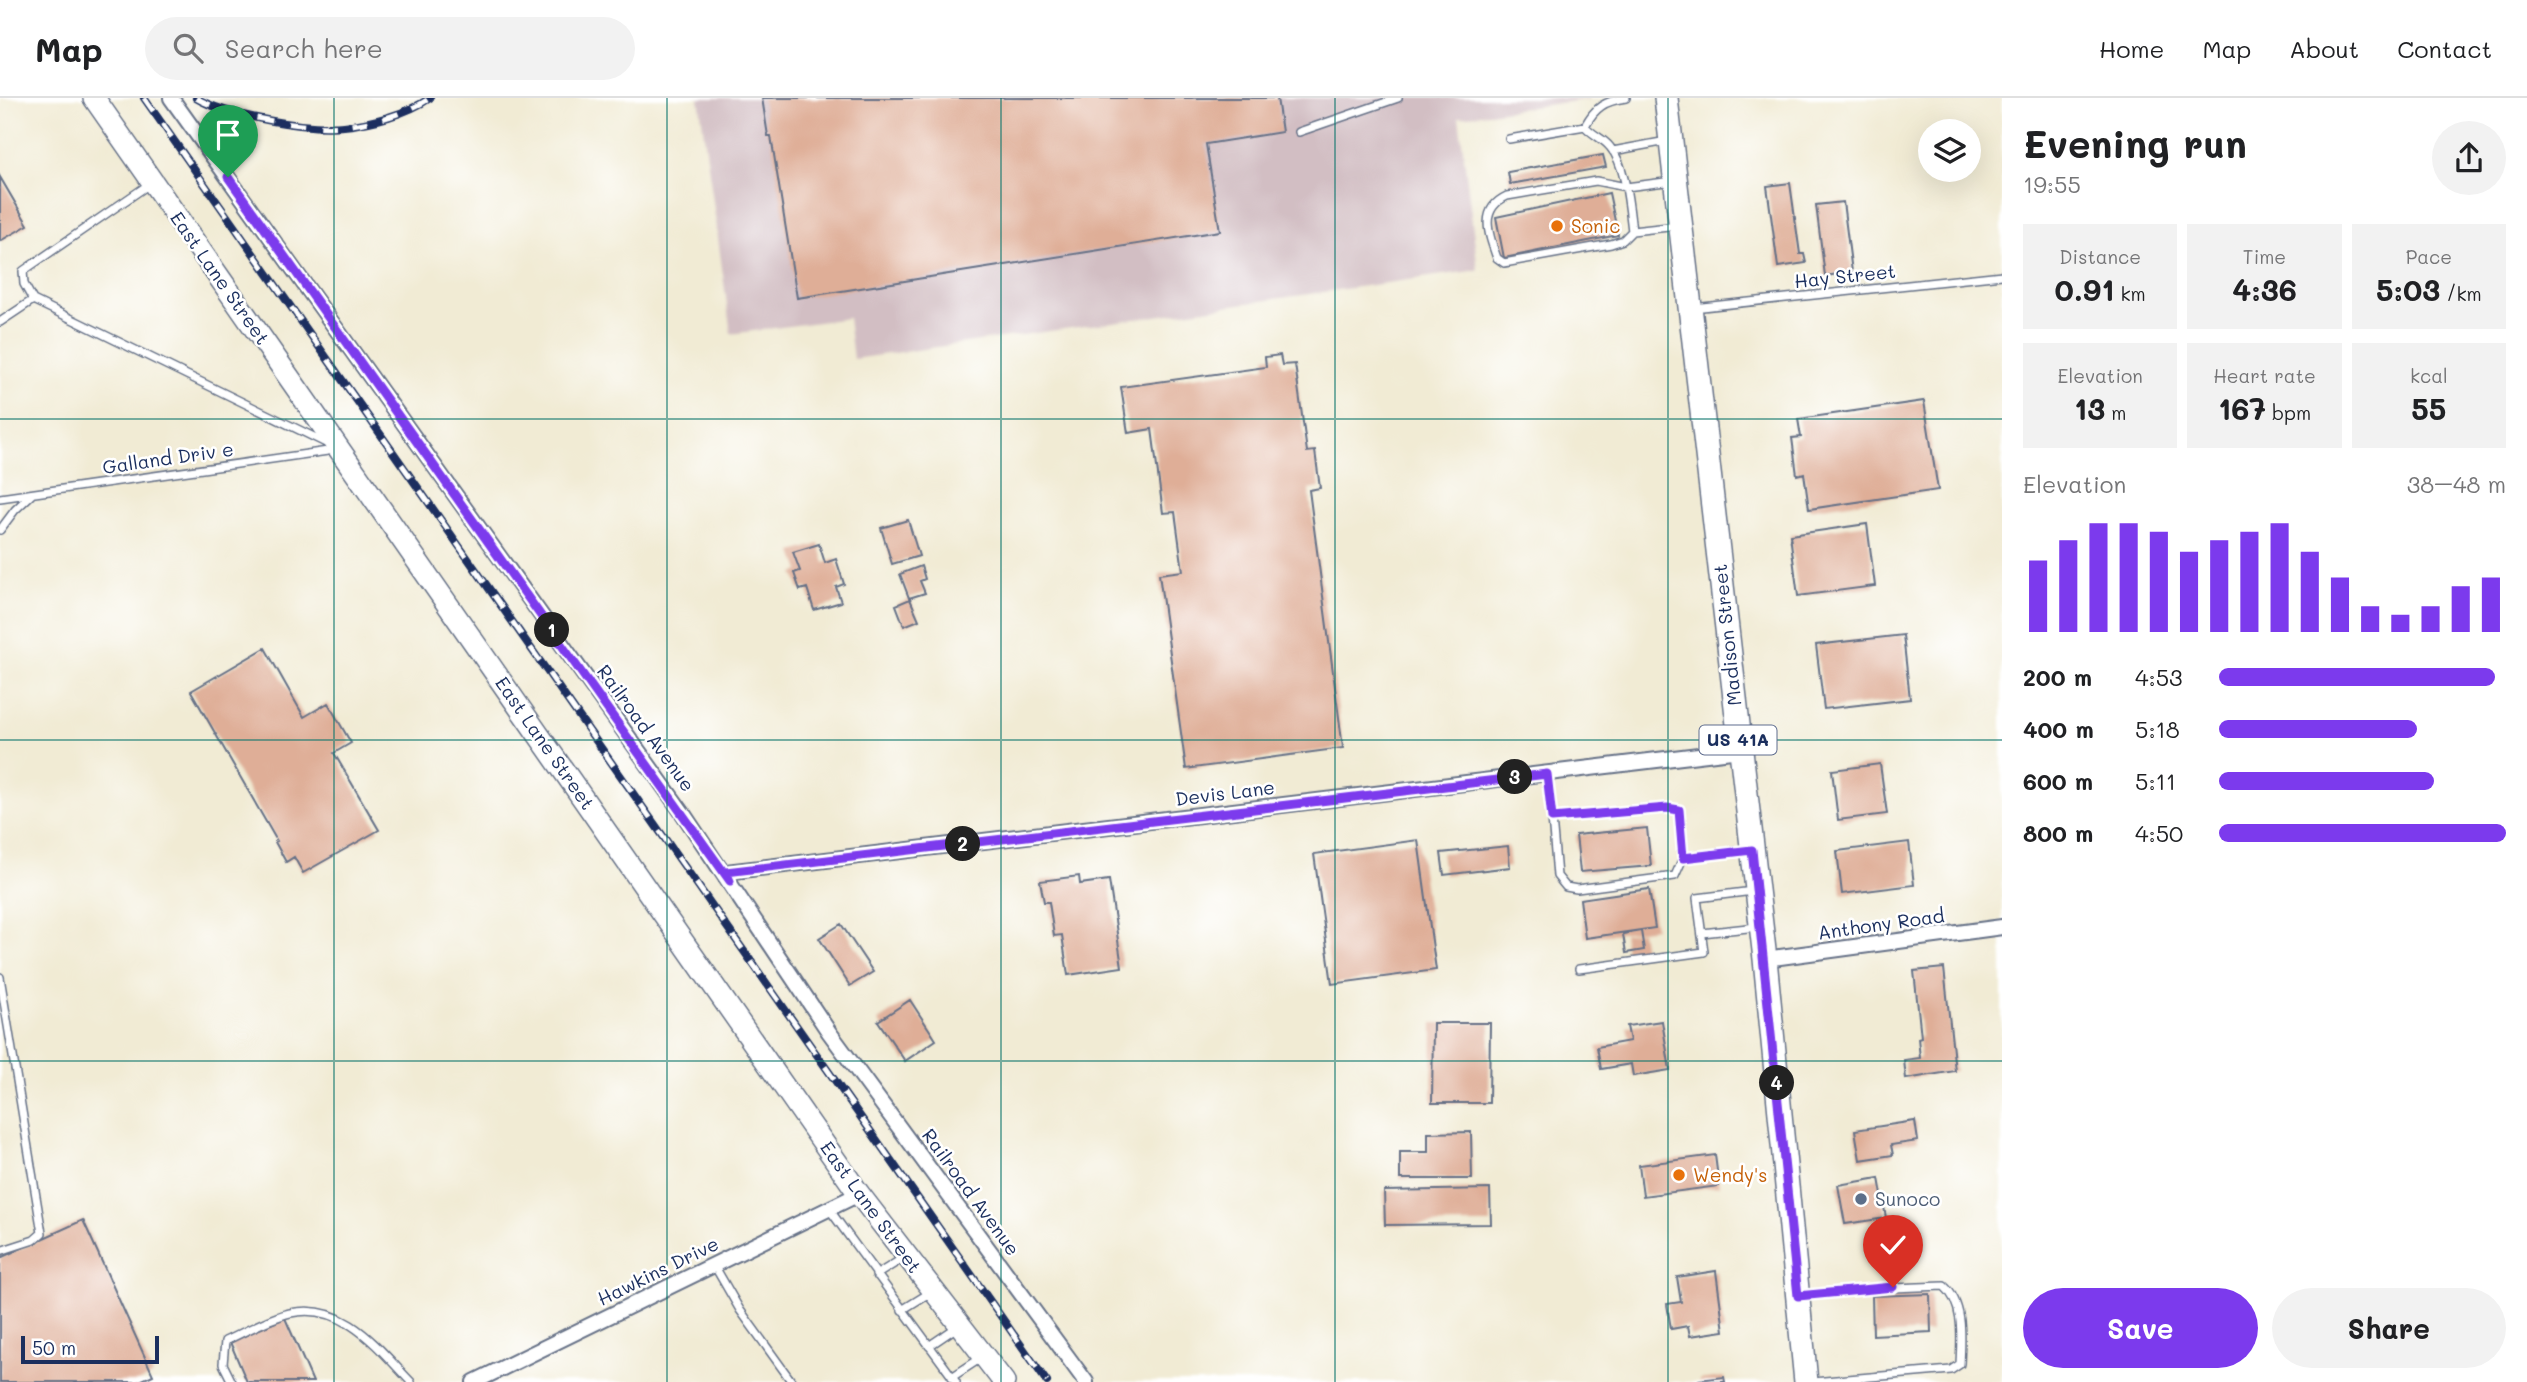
<!DOCTYPE html>
<meta charset="utf-8">
<style>
body{margin:0;font-family:Mali,sans-serif;background:#f2f2f2;color:#202124;height:100vh;display:flex;flex-direction:column;font-size:26px;white-space:nowrap}
*{box-sizing:border-box;margin:0}
p{font-size:23px;color:#757577}
.icon{flex:none;width:38px;height:38px;fill:none;stroke:currentColor;stroke-width:2;stroke-linecap:round;stroke-linejoin:round}
.map{position:relative;flex:1;overflow:hidden}
.details{display:flex;flex-direction:column;background:#fff;width:525px}
.details>*{flex:none}
.fabs{position:absolute;left:1918px;top:21px;display:grid;gap:14px}
.fabs a{display:grid;place-items:center;width:63px;height:63px;border-radius:50%;background:#fff;box-shadow:0 7px 28px #0002;font-size:35px}
.scale{position:absolute;left:21px;bottom:18px;width:138px;box-sizing:border-box;padding-left:7px;border:4px solid #1b2f5e;border-top:0;font-size:19px;line-height:24px;white-space:nowrap;color:#1b2f5e;-webkit-text-stroke:5px #fff;paint-order:stroke}
.pin{position:absolute;display:grid;place-items:center;width:60px;height:60px;color:#fff;margin:-72px -30px;border-radius:50% 50% 50% 0;rotate:-45deg;box-shadow:0 0 7px #0007}
.pin .icon{rotate:45deg}
.km{position:absolute;width:35px;height:35px;margin:-18px;border-radius:50%;background:#222;color:#fff;font-size:19px;line-height:35px;text-align:center}
.round{display:grid;place-items:center;flex:none;width:74px;height:74px;border-radius:37px;background:#f2f2f2}
.overview{display:flex;align-items:center;justify-content:space-between;height:119px;padding:0 21px}
h1{font-size:38px;font-weight:700;line-height:52px}
.figures{display:grid;grid-template-columns:repeat(3,1fr);gap:10px;height:119px;padding:7px 21px}
.figures div{display:grid;align-content:center;border-radius:0px;background:#f2f2f2;text-align:center}
.figures b{font-size:30px;font-weight:700}
.figures small{font-size:19px;font-weight:400}
.figures p{font-size:19px}
.chart{height:196px;padding:14px 21px}
.chart p{display:flex;justify-content:space-between}
.chart svg{width:100%;height:126px;margin-top:7px;stroke:#7c3aed;stroke-width:6}
.cta{display:flex;gap:14px;margin-top:auto;padding:14px 21px}
.cta a{flex:1;height:80px;border-radius:42px;background:#7c3aed;color:#fff;font-size:28px;font-weight:700;line-height:80px;text-align:center}
.cta a+a{background:#f2f2f2;color:#202124}
ul{padding:0 21px;list-style:none;font-size:23px}
li{display:grid;grid-template-columns:112px 84px 1fr;align-items:center;height:52px}
li i{height:18px;border-radius:9px;background:#7c3aed}
header{display:flex;align-items:center;gap:42px;box-sizing:border-box;height:98px;padding:0 35px;background:#fff;border-bottom:2px solid #e0e0e0}
header strong{font-size:33px}
nav{display:flex;gap:38px;margin-inline-start:auto;font-size:24px}
.search{width:490px;height:63px;background:#f2f2f2;display:flex;align-items:center;gap:18px;box-sizing:border-box;padding:0 24px;border-radius:38px;color:#757577;font-size:26px}
main{display:flex;flex:1;min-height:0}
.map>svg:first-child{display:block}
.industrial{fill:#d2bec3}
.building{fill:#dfae97}
.lines{fill:none;stroke-linecap:round;stroke-linejoin:round}
.lane-casing{stroke:#667187;stroke-width:10}
.street-casing{stroke:#667187;stroke-width:18}
.secondary-casing{stroke:#667187;stroke-width:24}
.primary-casing{stroke:#667187;stroke-width:26}
.lane{stroke:#fff;stroke-width:7}
.street{stroke:#fff;stroke-width:14}
.secondary{stroke:#fff;stroke-width:21}
.primary{stroke:#fff;stroke-width:23}
.rail-casing{stroke:#1b2f5e;stroke-width:8}
.rail{stroke:#fff;stroke-width:5;stroke-dasharray:16;stroke-linecap:butt}
.route-casing{stroke:#fff;stroke-width:14}
.route{stroke:#7c3aed;stroke-width:9}
.grid{fill:none;stroke:#0f766e;stroke-width:2;stroke-opacity:0.55}
.food-dot{fill:#e8710a;stroke:#fff;stroke-width:2.5}
.service-dot{fill:#5c6f8a;stroke:#fff;stroke-width:2.5}
.labels{text-anchor:middle;stroke-width:5;stroke-linejoin:round;paint-order:stroke}
.shield{fill:#fff;stroke:#5f6d8e;stroke-width:2}
.shield-label{font-size:18px;font-weight:bold;fill:#1b2f5e}
.food-label{font-size:19px;fill:#c56008;stroke:#fff;text-anchor:start}
.street-label{font-size:19px;fill:#1b2f5e;stroke:#fff}
.service-label{font-size:19px;fill:#4e5e75;stroke:#fff;text-anchor:start}
</style>
<header>
<strong>Map</strong>
<div class="search"><svg class="icon" aria-label="search" viewBox="0 0 24 24"><circle cx="10" cy="10" r="6"/><path d="M15 15l6 6"/></svg>Search here</div>
<nav><a>Home</a><a>Map</a><a>About</a><a>Contact</a></nav>
</header>
<main>
<div class="map">
<svg width="2002" height="1284" viewBox="0 0 2002 1284">
<rect width="100%" height="100%" fill="#fff"/>
<filter id="ink" filterUnits="userSpaceOnUse"><feTurbulence type="fractalNoise" baseFrequency=".0143" numOctaves="2"/><feDisplacementMap in="SourceGraphic" scale="14" xChannelSelector="R" yChannelSelector="G"/><feConvolveMatrix kernelMatrix="1 2 1 2 8 2 1 2 1" color-interpolation-filters="sRGB"/></filter>
<filter id="wash" filterUnits="userSpaceOnUse"><feTurbulence type="fractalNoise" baseFrequency=".00686" numOctaves="4" result="noise"/><feDisplacementMap in="SourceGraphic" scale="28" xChannelSelector="R" yChannelSelector="G"/><feGaussianBlur stdDeviation="1.57" result="paint"/><feColorMatrix in="noise" values="0 0 0 0 0 0 0 0 0 0 0 0 0 0 0 0 0 1.4 0 .05"/><feComposite in="paint" operator="in"/></filter>
<g filter="url(#wash)">
<rect width="100%" height="100%" fill="#f1ebd4"/>
<path class="industrial" d="M699 0H1597L1459 19 1478 172 853 261 848 220 731 236Z"/>
<g id="blocks">
<path class="building" d="M762 0H1277L1282 34 1206 46 1220 133 797 200 771 38H768Z
M1603 57 1606 69 1510 86 1508 74Z
M0 79 28 127 0 143Z
M1790 85 1800 156H1804L1806 165 1778 169 1767 88Z
M1609 95 1618 137 1504 160 1496 119Z
M1843 104 1852 174 1825 178 1816 107Z
M1280 257 1282 267 1295 266 1307 354 1315 353 1320 390 1309 392 1343 650 1186 671 1159 476 1183 473 1175 414 1163 415 1152 331 1128 335 1121 289 1266 269 1265 259Z
M1924 303 1938 392 1809 411 1804 375 1797 377 1792 340 1801 339 1798 321Z
M908 422 919 458 892 466 881 430Z
M1867 426 1875 488 1798 498 1790 437Z
M819 446 825 465 836 461 844 486 836 489 841 504 814 512 807 490 800 492 794 475 800 473 793 454Z
M921 468 925 481 920 483 925 495 909 500 900 476Z
M910 501 919 522 904 528 896 507Z
M1903 537 1910 601 1824 611 1816 547Z
M265 550 304 619 328 605 351 645 334 655 379 732 303 775 294 759 286 764 275 744 277 743 191 593Z
M1880 666 1887 716 1838 722 1832 672Z
M1647 730 1651 768 1580 774 1576 737Z
M1418 742 1436 872 1332 886 1314 756Z
M1909 744 1914 787 1842 796 1837 753Z
M1508 748 1510 769 1444 777 1441 755Z
M1079 778 1080 786 1109 782 1122 869 1068 877 1062 837 1054 838 1049 804H1044L1040 783Z
M1649 791 1655 830 1585 840 1580 801Z
M841 826 873 874 850 888 819 840Z
M1641 833 1644 852 1626 855 1623 836Z
M1944 870 1955 973 1906 981 1904 962 1920 960 1918 940 1921 939 1914 873Z
M910 902 936 942 905 963 878 923Z
M1662 923 1670 972 1633 978 1631 966 1601 971 1597 949 1630 943 1627 928Z
M1433 925H1490L1489 1005H1432Z
M1915 1023 1918 1043 1891 1047 1893 1057 1860 1062 1855 1032Z
M1471 1034 1472 1081H1400V1054H1428V1035Z
M1715 1057 1719 1088 1643 1098 1639 1067Z
M1879 1080 1886 1120 1845 1126 1838 1087Z
M1490 1091 1491 1126 1385 1127 1384 1093Z
M83 1122 153 1277 138 1284H0V1160Z
M1716 1173 1724 1233 1690 1238 1688 1228 1671 1231 1667 1206 1681 1204 1677 1179Z
M1930 1196 1931 1234 1873 1237 1872 1198Z
M285 1220 313 1284H247L230 1244Z
M1724 1279 1725 1284H1699V1282Z"/>
</g>
</g>
<g filter="url(#ink)">
<use href="#blocks" fill-opacity="0" stroke="#667187" stroke-width="2"/>
<g class="lines">
<defs>
<path id="lane" d="M1585 28C1595 9 1605 3 1626 0
M1299 34 1398 0
M1509 41 1585 28C1592 37 1603 40 1610 49 1626 67 1629 109 1632 133L1678 128
M1613 53 1667 43
M151 85 23 173 24 186 33 202 326 345
M1632 133 1623 142 1611 146 1504 165 1497 160C1488 135 1479 111 1507 98L1596 83 1626 89 1673 83
M1693 210 2002 177
M0 224 33 202
M0 400 335 352
M0 432 15 412 32 396
M1547 676 1552 720 1667 710 1679 712 1683 760 1747 752
M1552 720 1557 778 1566 789 1577 791 1675 778 1683 760
M1702 835 1757 829
M1579 871 1704 854 1697 800 1753 793
M0 879 42 1135 34 1142 0 1153
M829 1111 956 1284
M714 1167 740 1212 792 1284
M876 1177 905 1159
M1802 1197 1893 1190 1944 1188C1965 1206 1961 1242 1960 1266L1951 1272 1813 1284
M902 1212 931 1194
M929 1248 957 1229
M952 1279 981 1260
M232 1284 223 1266 225 1243C245 1234 268 1220 290 1215 344 1203 378 1250 411 1284"/>
<path id="street" d="M171 0 682 714 829 934 1086 1284
M730 783 726 774 1740 652
M1765 861 2002 829
M474 1284 859 1096"/>
<path id="secondary" d="M94 0 859 1096 1004 1284"/>
<path id="primary" d="M1666 0 1765 861 1806 1284"/>
</defs>
<use href="#lane" class="lane-casing"/>
<use href="#street" class="street-casing"/>
<use href="#secondary" class="secondary-casing"/>
<use href="#primary" class="primary-casing"/>
<use href="#lane" class="lane"/>
<use href="#street" class="street"/>
<use href="#secondary" class="secondary"/>
<use href="#primary" class="primary"/>
<defs>
<path id="rail" d="M144 0 1047 1284
M196 0C226 18 309 32 344 28 372 25 407 16 430 0"/>
</defs>
<use href="#rail" class="rail-casing"/>
<use href="#rail" class="rail"/>
</g>
</g>
<g class="lines" filter="url(#ink)">
<defs>
<path id="route" d="M228 79 730 783 726 774 1547 676 1552 720 1667 710 1679 712 1683 760 1752 752 1798 1198 1893 1189"/>
</defs>
<use href="#route" class="route-casing"/>
<use href="#route" class="route"/>
</g>
<path class="grid" d="M334 0V1284M667 0V1284M1001 0V1284M1335 0V1284M1668 0V1284M0 321H2002M0 642H2002M0 963H2002"/>
<g class="food-dot">
<circle cx="1557" cy="128" r="7"/>
<circle cx="1679" cy="1077" r="7"/>
</g>
<circle class="service-dot" cx="1861" cy="1101" r="7"/>
<g class="labels">
<rect class="shield" x="1699.5" y="627.5" width="77" height="29" rx="5"/>
<g class="shield-label">
<text x="1738" y="648">US 41A</text>
</g>
<g class="food-label">
<text x="1571" y="135">Sonic</text>
<text x="1693" y="1084">Wendy's</text>
</g>
<g class="street-label">
<text transform="translate(1845 178) rotate(-6)" y="7">Hay Street</text>
<text transform="translate(220 180) rotate(55)" y="7">East Lane Street</text>
<text transform="translate(168 360) rotate(-8)" y="7">Galland Driv e</text>
<text transform="translate(1727 537) rotate(-96)" y="7">Madison Street</text>
<text transform="translate(646 630) rotate(54)" y="7">Railroad Avenue</text>
<text transform="translate(545 645) rotate(55)" y="7">East Lane Street</text>
<text transform="translate(1225 695) rotate(-7)" y="7">Devis Lane</text>
<text transform="translate(1881 826) rotate(-8)" y="7">Anthony Road</text>
<text transform="translate(971 1094) rotate(54)" y="7">Railroad Avenue</text>
<text transform="translate(871 1109) rotate(54)" y="7">East Lane Street</text>
<text transform="translate(658 1173) rotate(-26)" y="7">Hawkins Drive</text>
</g>
<g class="service-label">
<text x="1875" y="1108">Sunoco</text>
</g>
</g>
</svg>
<div class="fabs">
<a><svg class="icon" aria-label="layers" viewBox="0 0 24 24"><path d="M12 4l9 5-9 5-9-5zM3 14l9 5 9-5"/></svg></a>
</div>
<div class="scale">50 m</div>
<div class="pin" style="left:228px;top:79px;background:#1e9e55"><svg class="icon" aria-label="arrive" viewBox="0 0 24 24"><path d="M6 21V4h12l-3 4 3 4H6"/></svg></div>
<div class="pin" style="left:1893px;top:1189px;background:#d93025"><svg class="icon" aria-label="check" viewBox="0 0 24 24"><path d="M5 12l5 5 9-10"/></svg></div>
<b class="km" style="left:552px;top:532px">1</b>
<b class="km" style="left:963px;top:746px">2</b>
<b class="km" style="left:1515px;top:679px">3</b>
<b class="km" style="left:1777px;top:985px">4</b>
</div>
<section class="details">
<div class="overview"><div><h1>Evening run</h1><p>19:55</p></div><a class="round"><svg class="icon" aria-label="share" viewBox="0 0 24 24"><path d="M12 15V3M7 8l5-5 5 5M5 13v7h14v-7"/></svg></a></div>
<div class="figures">
<div><p>Distance</p><b>0.91<small> km</small></b></div>
<div><p>Time</p><b>4:36</b></div>
<div><p>Pace</p><b>5:03<small> /km</small></b></div>
</div>
<div class="figures">
<div><p>Elevation</p><b>13<small> m</small></b></div>
<div><p>Heart rate</p><b>167<small> bpm</small></b></div>
<div><p>kcal</p><b>55</b></div>
</div>
<div class="chart"><p><span>Elevation</span>38–48 m</p>
<svg viewBox="0 0 160 44" preserveAspectRatio="none"><path d="M5 44V19M15 44V12M25 44V6M35 44V6M45 44V9M55 44V16M65 44V12M75 44V9M85 44V6M95 44V16M105 44V25M115 44V35M125 44V38M135 44V35M145 44V28M155 44V25"/></svg>
</div>
<ul>
<li><b>200 m</b>4:53<i style="width:96%"></i></li>
<li><b>400 m</b>5:18<i style="width:69%"></i></li>
<li><b>600 m</b>5:11<i style="width:75%"></i></li>
<li><b>800 m</b>4:50<i style="width:100%"></i></li>
</ul>
<div class="cta"><a>Save</a><a>Share</a></div>
</section>
</main>
